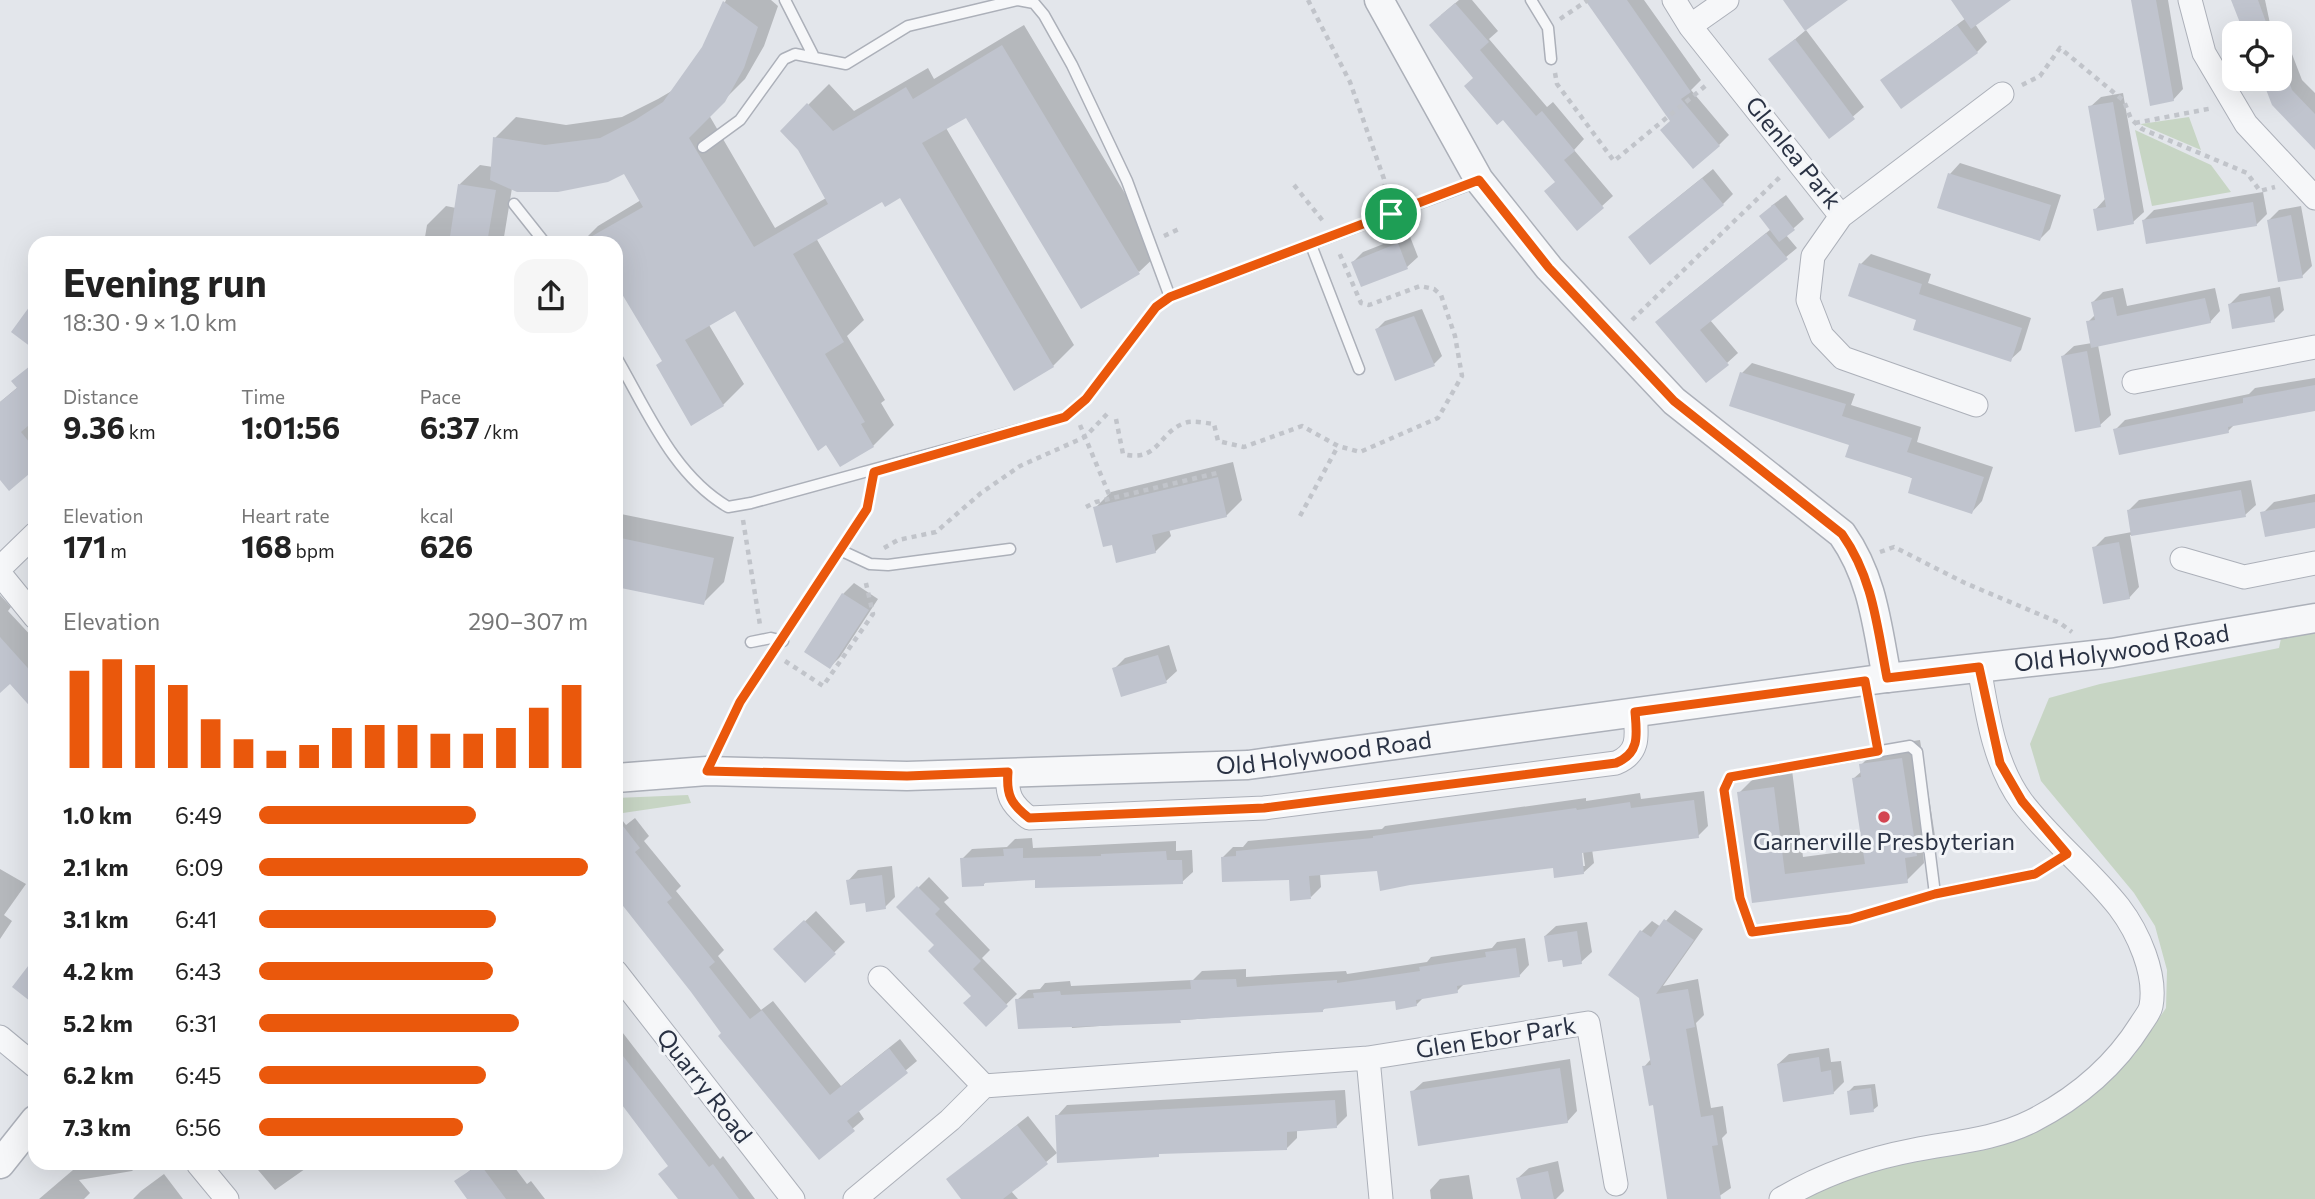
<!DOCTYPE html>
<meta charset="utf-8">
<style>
body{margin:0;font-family:Commissioner,sans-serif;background:#f6f6f6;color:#222;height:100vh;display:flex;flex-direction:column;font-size:26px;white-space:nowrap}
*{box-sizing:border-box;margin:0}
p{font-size:23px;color:#767676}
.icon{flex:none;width:38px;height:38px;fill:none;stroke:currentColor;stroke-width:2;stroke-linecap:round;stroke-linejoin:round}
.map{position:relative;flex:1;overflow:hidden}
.side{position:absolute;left:28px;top:236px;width:595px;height:934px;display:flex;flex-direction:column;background:#fff;border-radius:21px;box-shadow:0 7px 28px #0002}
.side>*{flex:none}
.tools{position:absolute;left:2222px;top:21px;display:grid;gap:14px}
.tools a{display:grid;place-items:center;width:70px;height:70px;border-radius:14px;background:#fff;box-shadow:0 7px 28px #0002;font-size:35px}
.pin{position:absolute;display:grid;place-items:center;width:60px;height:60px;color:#fff;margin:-30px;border:4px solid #fff;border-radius:50%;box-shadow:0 2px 7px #0007}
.round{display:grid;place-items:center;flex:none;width:74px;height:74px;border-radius:21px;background:#f6f6f6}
.head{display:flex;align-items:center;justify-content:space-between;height:119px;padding:0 35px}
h1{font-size:38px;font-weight:700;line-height:52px}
.metrics{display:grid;grid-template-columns:repeat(3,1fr);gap:10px;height:119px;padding:7px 35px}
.metrics div{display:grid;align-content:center}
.metrics b{font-size:30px;font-weight:700}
.metrics small{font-size:19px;font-weight:400}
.metrics p{font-size:19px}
.chart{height:196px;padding:14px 35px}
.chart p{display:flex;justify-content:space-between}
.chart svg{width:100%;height:126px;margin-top:7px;stroke:#ea580c;stroke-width:6}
ul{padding:0 35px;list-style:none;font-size:23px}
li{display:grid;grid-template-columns:112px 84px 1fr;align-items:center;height:52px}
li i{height:18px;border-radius:9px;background:#ea580c}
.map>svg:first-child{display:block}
.green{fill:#c7d5c4}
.shadow{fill:#0003;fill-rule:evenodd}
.building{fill:#c0c4ce}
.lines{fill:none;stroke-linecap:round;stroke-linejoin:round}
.service-casing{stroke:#acb0b9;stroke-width:13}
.minor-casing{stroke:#acb0b9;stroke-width:25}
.tertiary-casing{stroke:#acb0b9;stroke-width:31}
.path{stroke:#c1c4ca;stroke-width:4.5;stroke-dasharray:5 5;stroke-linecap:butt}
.service{stroke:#f6f7f9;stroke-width:10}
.minor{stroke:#f6f7f9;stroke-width:23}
.tertiary{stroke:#f6f7f9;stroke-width:28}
.route-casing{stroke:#fff;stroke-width:14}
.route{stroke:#ea580c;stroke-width:9}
.poi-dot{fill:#d34551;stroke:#f3f5f8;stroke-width:2.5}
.labels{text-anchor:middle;stroke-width:6;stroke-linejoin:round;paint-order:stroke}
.street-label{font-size:24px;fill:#2a3244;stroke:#f3f5f8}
.poi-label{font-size:24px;fill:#2a3244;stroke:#f3f5f8}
</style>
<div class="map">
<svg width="2315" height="1199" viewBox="0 0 2315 1199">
<rect width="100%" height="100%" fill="#e3e6eb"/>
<path class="green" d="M2189 117 2201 150 2140 124H2141Z
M2135 130 2211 165 2231 192 2152 206Z
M2315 618V1199H1800L1839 1177 1919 1157 1985 1150 2034 1129 2111 1080 2135 1054 2166 1008 2167 970 2155 926 2134 893 2041 781 2030 744 2049 698 2100 684 2279 648 2284 624Z
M688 795 691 803 616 814V798Z"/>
<path class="shadow" d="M726 0H771L778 6 764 46 745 79 709 115 775 228 826 198 799 149 782 131 829 84 854 111 928 68 934 79 1024 25 1160 252 1139 272 967 116 946 128 1074 345 1053 366 901 195 883 199 816 238 864 320 847 336 885 400 881 403 894 425 873 446 840 465 736 309 709 325 744 384 723 405 663 360 616 280V243H581L598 226 641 200 624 172 512 188 503 243H424L427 225 446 206 456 208 460 184 480 165 493 167 495 138 516 117 566 125 622 117 658 99 675 89 704 48Z
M1459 0H1472L1498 31 1489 39 1547 107 1553 102 1584 139 1574 150 1613 196 1578 228 1557 181 1475 77 1441 15Z
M1586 0H1644L1701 80 1691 90 1729 135 1719 145 1672 121Z
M1954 0H2008L1975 24 1987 42 1977 52 1883 80 1966 18Z
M2133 0H2168L2183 89 2173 100Z
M2232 0H2265L2272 33H2246Z
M1806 30 1864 107 1829 137 1771 59Z
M2285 36 2302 80 2315 93V148L2274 104 2264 79H2280V37Z
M2123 93 2144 212 2133 222 2095 210 2105 199 2090 107 2101 97Z
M1960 163 2061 195 2050 229 2040 239 1950 174Z
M1713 169 1733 194 1723 204 1641 227Z
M2263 192 2267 214 2256 225 2144 220 2154 210Z
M1786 195 1804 219 1786 235 1797 248 1710 320 1738 353 1727 363 1668 312 1771 229V206Z
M2301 206 2312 266 2302 276 2269 220 2279 210Z
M1409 234 1418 257 1407 267 1362 285 1353 262 1363 252Z
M1871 254 1931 274 1928 283 2031 318 2021 350 2010 360 1919 319 1861 264Z
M2280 287 2284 310 2274 320 2230 304 2240 294Z
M2123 288 2127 306 2215 288 2220 311 2210 322 2098 345 2111 415 2100 425 2063 356 2074 346 2092 343 2088 322 2096 314 2093 302 2103 292Z
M1422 309 1442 356 1434 364 1377 329 1385 321Z
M35 362V467L0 477V402L18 387 14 381Z
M1752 363 1855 394 1851 405 1921 427 1917 442 1993 467 1982 501 1972 512 1851 444 1742 373Z
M2315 378V410L2235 424 2228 431 2115 430 2125 420 2249 394 2255 388Z
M1233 462 1242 500 1226 516 1169 529 1171 536 1155 552 1113 543 1095 508 1111 492Z
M2251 480 2256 505 2245 515 2130 535 2139 587 2129 598 2094 548 2105 537 2132 532 2129 510 2139 500Z
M2315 494V526L2264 512 2274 502Z
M616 513 734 537 724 582 703 603 616 585Z
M854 583 878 599 840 657 830 667 843 594Z
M0 595 11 607 8 611 35 640V709L10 682 0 691Z
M1169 645 1177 671 1166 681 1114 669 1125 658Z
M1920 740 1935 836 1923 847 1924 863 1906 881 1753 901 1739 793 1758 774 1792 770 1803 857 1864 849 1853 779 1862 771 1861 765 1880 746Z
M1704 791 1708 826 1698 836 1592 849 1594 863 1583 873 1555 866 1379 869 1320 874 1321 887 1311 897 1290 878 1223 857 1233 847H1243L1248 841 1382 829 1385 826 1586 798V801L1640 793 1641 799ZM1579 844H1582L1585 866H1582Z
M616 812 626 825 635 818 649 836 644 841 681 886 676 891 724 950 718 956 761 1010 773 1001 841 1086 900 1039 917 1061 858 1110 864 1119 819 1157 616 893Z
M1032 838 1033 848 1176 841V851L1192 850 1193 872 1182 882 1037 878 987 881 983 885 962 859 972 849 1007 847 1015 839Z
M892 866 895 897 885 907 866 901 848 881 858 870Z
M0 869 26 884 4 915 12 921 0 939Z
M929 877 949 898 944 902 990 950 982 958 1017 994 986 1024 973 996 937 945 899 907Z
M1675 910 1703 929 1663 986 1698 979 1704 1015 1696 1023 1711 1108 1723 1106 1727 1133 1722 1138 1731 1188 1715 1199H1669L1654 1103 1644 1067 1651 1059 1640 997 1610 975 1642 931 1652 921 1661 927Z
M816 911 845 942 805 981 776 949Z
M1587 922 1592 952 1581 962 1563 958 1545 936 1556 926Z
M1525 938 1529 965 1519 976 1465 983 1457 991 1424 997 1416 1005 1396 999 1326 1007 1323 1010 1072 1028 1071 1023 1017 1000 1028 990 1040 989 1045 983 1070 981 1071 986 1193 980 1202 971 1246 969V977L1346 971 1347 974 1427 962 1431 957 1492 948 1497 942Z
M616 1024 720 1159 723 1156 755 1199H684L670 1165 624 1105 616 1111Z
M1829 1048 1831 1062 1841 1061 1844 1082 1833 1093 1778 1064 1789 1054Z
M1570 1059 1577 1111 1567 1122 1412 1092 1423 1082Z
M1875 1084 1878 1106 1873 1110 1849 1091 1854 1086Z
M1345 1090 1347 1116 1336 1127 1297 1129V1138L1287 1148 1161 1152 1158 1155 1057 1116 1067 1105Z
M1028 1116 1057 1153 1011 1191 1018 1199H963L948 1179Z
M1558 1161 1564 1191 1556 1199H1523L1518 1178 1529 1168Z
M72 1164H139L132 1171 79 1180 90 1193 84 1199H39L73 1170Z
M253 1164H312L275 1190Z
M477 1164H512L527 1184 531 1181 545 1199H469L457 1182Z
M164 1174 183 1199H133L141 1191Z
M1469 1175 1473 1199H1431L1430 1190 1440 1179Z"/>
<path class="building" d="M1585 0H1627L1691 92 1681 99 1720 146 1693 169 1660 130 1670 121Z
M1783 0H1848L1805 31Z
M1951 0H2011L1971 29Z
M2131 0H2156L2174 101 2150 106Z
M2231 0H2258L2270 33H2244Z
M723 1 758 27 744 68 725 102 689 138 754 247 828 204 798 150 780 131 807 103 833 131 906 87 913 99 1002 45 1140 274 1081 309 966 118 922 143 1054 367 1014 391 900 198 885 207 882 202 793 254 844 342 825 354 865 422 861 424 874 447 840 467 826 445 818 451 735 311 685 340 724 406 691 426 656 365 662 361 616 284V243H580L643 207 624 174 608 182 558 192H517L490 180 493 137 545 145 600 138 635 120 663 102 702 47Z
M1455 3 1489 42 1480 50 1536 116 1542 111 1575 151 1564 160 1604 208 1577 231 1544 191 1555 182 1503 120 1497 125 1464 86 1473 78 1429 25Z
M1957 25 1978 53 1901 109 1880 80Z
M1795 39 1855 119 1829 139 1768 59Z
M2262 79H2288L2292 90 2315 114V150L2272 105Z
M2113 102 2134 224 2097 231 2093 209 2106 207 2088 106Z
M1948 173 2051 205 2040 241 1937 208Z
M1702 178 1724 205 1650 265 1628 237Z
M458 184 496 190 487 243H449Z
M2253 202 2257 226 2146 244 2142 220Z
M1774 204 1795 230 1779 242 1759 216Z
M2291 215 2303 278 2278 282 2267 220Z
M1766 233 1788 259 1700 330 1729 365 1706 383 1655 322Z
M1398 243 1408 269 1361 287 1351 262Z
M1859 263 1922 284 1919 294 2022 328 2011 362 1913 330 1916 320 1848 296Z
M2270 296 2275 322 2232 329 2228 304Z
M2113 297 2117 316 2205 298 2211 323 2091 348 2086 321 2095 320 2091 302Z
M35 299V350L11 332Z
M1414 316 1435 366 1395 381 1375 329Z
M2087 351 2101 427 2075 432 2061 356Z
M35 362V420L21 432 35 449V469L9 491 0 480V402L17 388 11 381Z
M1740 372 1846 404 1842 416 1912 438 1907 452 1984 477 1972 514 1908 493 1912 478 1845 457 1849 445 1729 406Z
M2315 385V411L2228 427 2229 433 2119 455 2113 429 2243 403V398Z
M1218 477 1227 517 1152 535 1156 553 1116 563 1112 545 1103 547 1093 507Z
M2241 490 2246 517 2131 536 2127 510Z
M2315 502V528L2265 537 2260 512Z
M616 537 714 558 704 605 616 587Z
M2119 542 2130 599 2103 604 2092 547Z
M842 593 869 610 830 669 804 652Z
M0 637 35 676V712L10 684 0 693Z
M1158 655 1167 683 1121 697 1112 668Z
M1902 758 1917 856 1905 858 1908 883 1752 903 1737 792 1774 787 1785 874 1865 864 1852 778 1861 777 1859 764Z
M1694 800 1699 838 1582 853 1584 874 1554 878 1553 868 1410 885 1380 891 1377 871 1309 876 1311 899 1290 901 1289 880 1222 882 1221 857 1236 856V851L1373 838V836L1576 808 1577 810 1630 802 1631 808Z
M616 817 640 848 635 852 672 898 667 902 715 962 709 967 750 1019 762 1010 830 1095 889 1048 908 1073 847 1121 855 1131 819 1160 718 1036 721 1033 691 992 616 897Z
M1023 848V858L1101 856V854L1166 851 1167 860H1182L1183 884 1035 888V880L984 883V886L962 887 960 858 1004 856 1003 849Z
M882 875 886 909 866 912 865 903 850 905 846 880Z
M917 886 940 909 935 914 981 961 973 969 1008 1006 986 1027 963 1003 971 996 928 951 934 945 896 907Z
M1664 919 1694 940 1656 994 1688 989 1695 1027 1686 1029 1701 1117 1713 1115 1718 1145 1712 1146 1721 1199H1667L1653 1105 1649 1106 1642 1066 1651 1065 1639 998 1608 975 1640 930 1651 937Z
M804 920 836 954 805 983 773 949Z
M1577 931 1582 964 1563 967 1562 960 1548 962 1544 936Z
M1516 948 1520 977 1457 986 1458 993 1416 1000 1417 1006 1396 1010 1395 1001 1323 1009V1012L1180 1020 1181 1023 1018 1029 1015 999 1034 998 1033 993 1060 991 1061 995 1191 989 1190 980 1236 979 1237 987 1337 980V983L1420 971 1419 967 1486 957 1485 952Z
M35 957V1005L12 987Z
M616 1047 709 1167 713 1164 739 1199H678L658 1174 668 1166 616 1097Z
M1819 1057 1821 1072 1831 1070 1834 1094 1783 1102 1777 1064Z
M1560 1068 1568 1123 1418 1146 1410 1091Z
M1871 1088 1874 1112 1850 1115 1847 1091Z
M1335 1100 1337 1128 1287 1132V1150L1159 1154V1157L1057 1163 1055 1115Z
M1017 1125 1048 1164 1003 1199H961L946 1179Z
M480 1164 506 1199H467L454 1181Z
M1548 1171 1554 1199H1521L1516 1178Z"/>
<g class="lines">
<defs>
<path id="service" d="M785 0 814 57
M1018 0 1034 3 1044 15 1072 65 1127 181 1170 297
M1531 0 1548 28 1551 59
M703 147 740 120 784 59 795 54 846 64 908 26 1017 0
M514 204 545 243
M1311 245 1359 369
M616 357C647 410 673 475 728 507L751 503 1065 417 1086 399 1156 307 1170 297 1479 181
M842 551 870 564 888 565 1010 549
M751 642 771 638 783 641
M708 769 740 702 867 509 874 472
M1935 894 1917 752 1910 746 1730 777 1724 790 1740 898 1752 932 1850 919 1935 894 2035 874 2067 854"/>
<path id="minor" d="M1674 0 1690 26 1841 216 2002 94
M2190 0 2204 53 2246 124 2315 198
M1690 26 1727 0
M1841 216 1813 256 1808 300 1822 336 1843 358 1976 405
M2134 382 2315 347
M2182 559 2244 577 2315 563
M0 568 35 534
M0 574 35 617
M1008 772C1006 795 1011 804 1029 818L1264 808 1616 763C1640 753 1637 735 1635 713
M616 972 793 1199
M880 978 984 1086
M0 1037 35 1066
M1368 1058 1381 1199
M198 1164 227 1199
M855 1199 950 1120 984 1086 1368 1058 1588 1023 1616 1184
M1781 1199C1823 1174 1867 1159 1914 1150 1954 1142 1994 1140 2032 1121 2077 1098 2114 1067 2141 1024 2144 1019 2150 1012 2151 1006 2157 974 2138 932 2119 907 2090 870 2051 840 2022 802 1994 764 1987 713 1979 667"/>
<g id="tertiary">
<path d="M1379 0 1479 180 1549 268 1674 401 1842 534C1873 578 1877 626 1887 678"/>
<path id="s1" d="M616 778 707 771 907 776 1248 765 1887 678 2112 653 2315 618"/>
<path d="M0 1164 35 1120"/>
</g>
</defs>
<use href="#service" class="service-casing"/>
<use href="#minor" class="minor-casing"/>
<use href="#tertiary" class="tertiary-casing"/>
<path class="path" d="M1308 0 1350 82 1384 179 1386 199
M1560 19 1588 0
M1555 73 1557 84 1614 161 1709 83
M2022 85 2040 76 2060 48 2124 101 2131 119 2142 129 2247 173 2260 191 2275 187
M2135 123 2213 108
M1294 185 1323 221
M1164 236 1179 229
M1632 320 1782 175
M1116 419 1123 454C1159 463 1158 432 1185 423 1193 420 1205 423 1214 424L1218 441 1244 447 1302 426 1338 446 1360 452 1438 418 1462 376 1455 336 1441 295 1434 289 1420 286 1369 305 1361 303 1338 250
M1080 425 1111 499
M1086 507 1096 502 1221 472
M1300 516 1338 446
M743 520 760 625
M884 548 898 540 936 532 981 493 1020 466 1085 437 1107 414
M1880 552 1894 547 1965 583 2060 623 2072 632
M785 661 823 686 873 614 865 579
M1869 704 1875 737"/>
<use href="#service" class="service"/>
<use href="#minor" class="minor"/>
<use href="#tertiary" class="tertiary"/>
</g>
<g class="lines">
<defs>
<path id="route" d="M1479 180 1549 268 1674 401 1842 534C1873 578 1877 626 1887 678L1979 667 2000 763 2022 801 2067 854 2035 874 1935 894 1850 919 1752 932 1740 898 1724 790 1730 777 1878 751 1865 681 1635 712C1637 735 1640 753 1616 763L1264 808 1029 818C1011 804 1006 795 1008 772L907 776 707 771 740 702 867 509 874 472 1065 417 1086 399 1156 307 1170 297Z"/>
</defs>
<use href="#route" class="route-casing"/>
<use href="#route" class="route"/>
</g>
<circle class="poi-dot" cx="1884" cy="817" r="7"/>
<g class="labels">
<g class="street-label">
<text transform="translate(1793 153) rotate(51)" y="8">Glenlea Park</text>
<text dy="8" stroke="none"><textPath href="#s1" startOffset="1514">Old Holywood Road</textPath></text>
<text dy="8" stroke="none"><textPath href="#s1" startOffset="709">Old Holywood Road</textPath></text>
<text transform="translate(1496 1038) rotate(-9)" y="8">Glen Ebor Park</text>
<text transform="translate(704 1086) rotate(52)" y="8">Quarry Road</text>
</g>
<g class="poi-label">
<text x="1884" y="850">Garnerville Presbyterian</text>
</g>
</g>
</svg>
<div class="tools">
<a><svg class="icon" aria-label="locate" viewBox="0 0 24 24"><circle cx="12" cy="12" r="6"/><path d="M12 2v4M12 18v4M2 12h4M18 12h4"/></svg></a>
</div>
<div class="pin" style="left:1391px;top:214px;background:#1e9e55"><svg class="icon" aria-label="arrive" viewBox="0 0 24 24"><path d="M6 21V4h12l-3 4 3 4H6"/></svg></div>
<section class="side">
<div class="head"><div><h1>Evening run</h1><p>18:30 · 9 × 1.0 km</p></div><a class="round"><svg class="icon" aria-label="share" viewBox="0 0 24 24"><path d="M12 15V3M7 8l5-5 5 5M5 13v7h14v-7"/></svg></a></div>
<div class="metrics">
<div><p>Distance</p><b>9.36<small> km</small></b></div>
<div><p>Time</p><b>1:01:56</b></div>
<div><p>Pace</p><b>6:37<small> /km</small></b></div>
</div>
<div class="metrics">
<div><p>Elevation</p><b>171<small> m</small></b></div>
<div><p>Heart rate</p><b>168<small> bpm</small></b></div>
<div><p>kcal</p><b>626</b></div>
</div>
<div class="chart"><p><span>Elevation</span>290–307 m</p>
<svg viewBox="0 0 160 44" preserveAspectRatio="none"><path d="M5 44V10M15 44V6M25 44V8M35 44V15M45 44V27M55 44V34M65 44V38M75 44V36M85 44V30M95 44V29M105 44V29M115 44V32M125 44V32M135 44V30M145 44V23M155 44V15"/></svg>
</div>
<ul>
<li><b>1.0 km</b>6:49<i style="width:66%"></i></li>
<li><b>2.1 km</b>6:09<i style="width:100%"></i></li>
<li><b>3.1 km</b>6:41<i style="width:72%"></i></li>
<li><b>4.2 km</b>6:43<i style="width:71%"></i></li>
<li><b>5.2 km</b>6:31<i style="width:79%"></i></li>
<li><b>6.2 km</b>6:45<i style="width:69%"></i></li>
<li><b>7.3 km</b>6:56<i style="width:62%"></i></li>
</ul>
</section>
</div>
